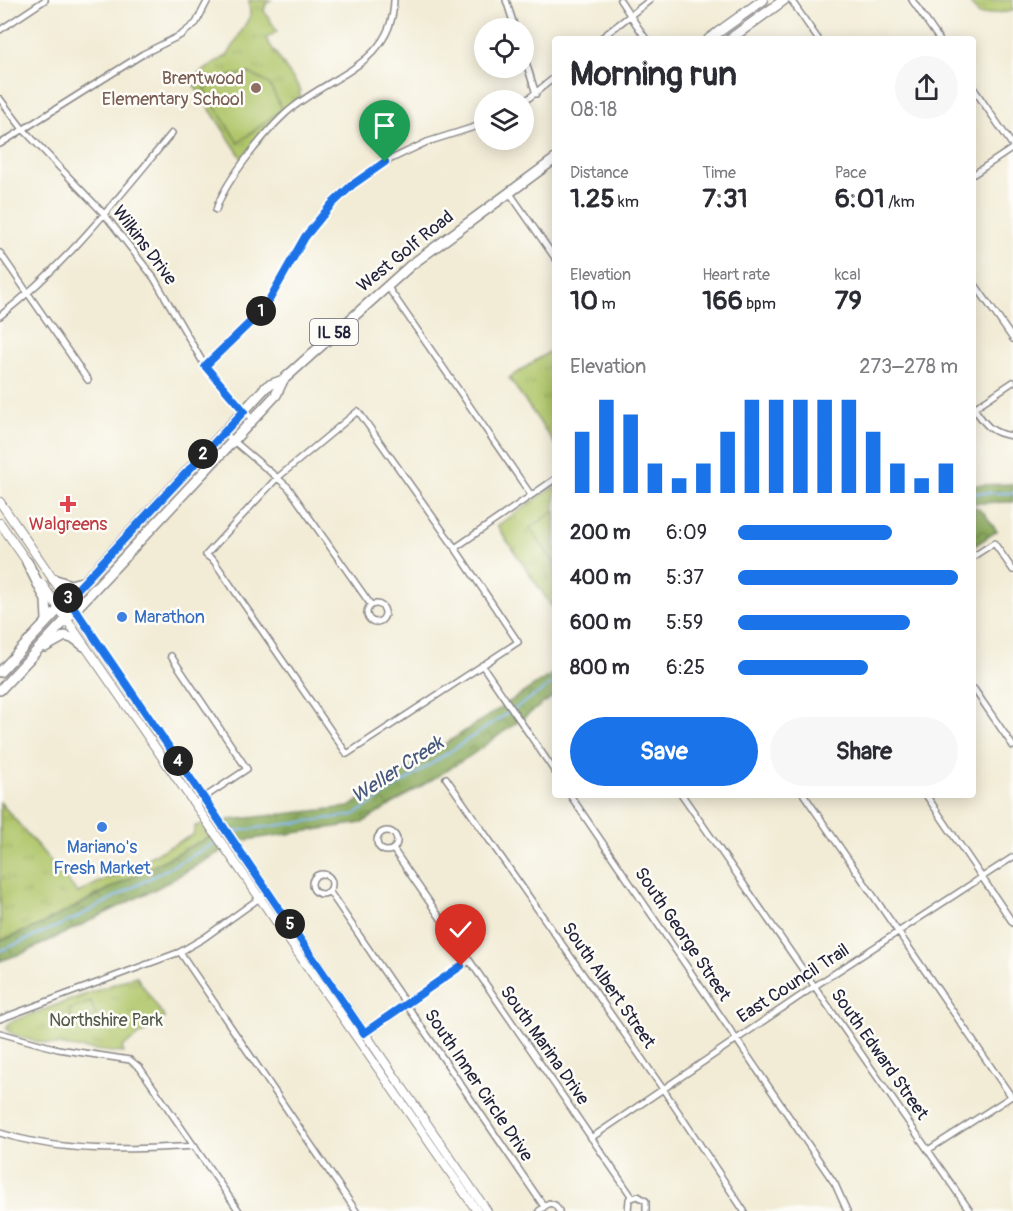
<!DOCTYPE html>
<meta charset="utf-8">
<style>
body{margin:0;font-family:Pangolin,sans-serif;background:#f7f7f7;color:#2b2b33;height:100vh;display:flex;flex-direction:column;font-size:22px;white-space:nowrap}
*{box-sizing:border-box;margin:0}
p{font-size:20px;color:#7c7c81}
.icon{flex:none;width:33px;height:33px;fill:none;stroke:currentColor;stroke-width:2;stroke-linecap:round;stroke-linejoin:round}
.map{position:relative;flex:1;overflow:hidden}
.panel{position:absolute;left:552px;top:36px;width:424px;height:762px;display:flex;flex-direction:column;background:#fff;border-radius:6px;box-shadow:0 3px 15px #0003}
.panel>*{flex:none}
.controls{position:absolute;left:474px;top:18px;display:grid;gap:12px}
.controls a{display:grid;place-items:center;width:60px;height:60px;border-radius:50%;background:#fff;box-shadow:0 3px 15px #0003;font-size:30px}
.pin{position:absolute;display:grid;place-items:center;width:51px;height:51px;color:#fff;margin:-62px -26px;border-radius:50% 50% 50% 0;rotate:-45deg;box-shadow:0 0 6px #0007}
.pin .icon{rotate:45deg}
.km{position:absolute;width:30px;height:30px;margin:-15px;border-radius:50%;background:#222;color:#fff;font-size:16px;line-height:30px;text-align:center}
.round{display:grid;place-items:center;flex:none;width:63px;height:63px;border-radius:32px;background:#f7f7f7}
.head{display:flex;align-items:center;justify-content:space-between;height:102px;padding:0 18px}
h1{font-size:33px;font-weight:800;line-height:45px}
.figures{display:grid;grid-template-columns:repeat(3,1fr);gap:9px;height:102px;padding:6px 18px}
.figures div{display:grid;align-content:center}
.figures b{font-size:26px;font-weight:800}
.figures small{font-size:16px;font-weight:400}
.figures p{font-size:16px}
.chart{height:168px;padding:12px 18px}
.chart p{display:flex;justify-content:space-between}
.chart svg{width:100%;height:108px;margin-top:6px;stroke:#1a73e8;stroke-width:6}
.cta{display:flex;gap:12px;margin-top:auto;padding:12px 18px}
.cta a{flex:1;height:69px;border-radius:36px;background:#1a73e8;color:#fff;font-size:24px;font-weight:800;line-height:69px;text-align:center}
.cta a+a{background:#f7f7f7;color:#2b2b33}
ul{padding:0 18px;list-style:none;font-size:20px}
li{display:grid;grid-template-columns:96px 72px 1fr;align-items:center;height:45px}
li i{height:15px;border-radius:8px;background:#1a73e8}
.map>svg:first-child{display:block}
.grass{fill:url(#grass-tufts);stroke:#697453;stroke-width:1.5}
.forest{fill:url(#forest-crowns);stroke:#57664d;stroke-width:1.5}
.garden{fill:#b0c66b;stroke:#697453;stroke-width:1.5}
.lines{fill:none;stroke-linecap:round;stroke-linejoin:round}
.stream{stroke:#87baf4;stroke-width:2}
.street-casing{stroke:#8a8788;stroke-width:8}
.secondary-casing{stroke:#8a8788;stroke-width:10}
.primary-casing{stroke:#8a8788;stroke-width:12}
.street{stroke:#fff;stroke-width:5}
.secondary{stroke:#fff;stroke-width:8}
.primary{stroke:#fff;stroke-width:9}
.route-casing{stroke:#fff;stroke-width:12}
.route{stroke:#1a73e8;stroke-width:8}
.education-dot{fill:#8d6e63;stroke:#fdfcf7;stroke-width:2}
.health-dot{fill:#e0444e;stroke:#fdfcf7;stroke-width:2}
.shop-dot{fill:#3f7fe0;stroke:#fdfcf7;stroke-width:2}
.labels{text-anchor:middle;stroke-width:5;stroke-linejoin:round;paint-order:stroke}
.shield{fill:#fdfcf7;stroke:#646373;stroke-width:1.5}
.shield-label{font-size:16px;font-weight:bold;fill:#22223b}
.education-label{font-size:18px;fill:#785e54;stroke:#fdfcf7;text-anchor:end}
.street-label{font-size:18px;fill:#22223b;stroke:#fdfcf7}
.health-label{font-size:18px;fill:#be3a42;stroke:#fdfcf7}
.shop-label{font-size:18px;fill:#366cbe;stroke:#fdfcf7;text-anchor:start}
.park-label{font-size:18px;fill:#545b4c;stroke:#fdfcf7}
.water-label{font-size:20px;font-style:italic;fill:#45577c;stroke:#fdfcf7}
</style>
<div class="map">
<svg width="1013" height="1211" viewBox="0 0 1013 1211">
<defs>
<pattern id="grass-tufts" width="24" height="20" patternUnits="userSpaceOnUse" patternTransform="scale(1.5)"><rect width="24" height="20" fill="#b0c66b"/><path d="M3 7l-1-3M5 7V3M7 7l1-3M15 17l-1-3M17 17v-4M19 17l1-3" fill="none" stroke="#97aa5e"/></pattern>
<pattern id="forest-crowns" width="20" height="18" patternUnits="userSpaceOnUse" patternTransform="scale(1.5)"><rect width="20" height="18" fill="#8cab5f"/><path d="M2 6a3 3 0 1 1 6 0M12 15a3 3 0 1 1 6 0" fill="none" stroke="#728b50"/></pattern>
</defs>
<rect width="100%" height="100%" fill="#fdfcf7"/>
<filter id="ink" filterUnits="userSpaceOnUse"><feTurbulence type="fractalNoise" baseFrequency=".0167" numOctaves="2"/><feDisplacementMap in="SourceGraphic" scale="12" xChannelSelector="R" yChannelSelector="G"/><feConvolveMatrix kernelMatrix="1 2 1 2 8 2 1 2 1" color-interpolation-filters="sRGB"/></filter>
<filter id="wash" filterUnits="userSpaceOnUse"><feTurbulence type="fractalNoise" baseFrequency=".008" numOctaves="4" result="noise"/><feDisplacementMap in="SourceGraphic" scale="24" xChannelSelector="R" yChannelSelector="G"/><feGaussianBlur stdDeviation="1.35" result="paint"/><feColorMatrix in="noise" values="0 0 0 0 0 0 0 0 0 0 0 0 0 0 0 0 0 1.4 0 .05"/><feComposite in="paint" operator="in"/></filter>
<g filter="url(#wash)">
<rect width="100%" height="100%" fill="#f2ecd6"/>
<path class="grass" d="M249 0H271L266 4 264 11 277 31 266 39 301 91 299 93 301 97 285 111 243 160 190 79 228 55 250 16Z
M968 0H1013V11L979 15Z
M555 348V444L509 378Z
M555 486V611L497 526Z
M0 802 78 893 193 835 195 826 204 825 211 836 40 925 0 941Z
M136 976 165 1018 125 1045 122 1048 124 1053C104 1051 13 1044 6 1028L10 1022Z"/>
<path class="forest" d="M1013 484V502L974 503V485Z
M974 506 984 513 997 531 974 546Z
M555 672V695L470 756 362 823 239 841 159 887 26 952 0 961V941L40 925 211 836 228 820 349 807Z"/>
<path class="garden" d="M249 73 269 84 282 109 238 143 204 89 225 77Z
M555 511V564L530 528Z
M91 1002 96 1016 73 1024 69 1010Z"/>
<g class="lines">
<path class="stream" d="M974 493H1013
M236 831 354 815 555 682
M0 951 74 919 217 842"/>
</g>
</g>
<g filter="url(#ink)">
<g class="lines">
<defs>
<path id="street" d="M506 0 515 28
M620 0 646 39
M791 0 818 39
M912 0 939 39
M0 30 45 0
M600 39 650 0
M524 56 536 94
M974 89 1013 146
M0 99 22 128 105 215 154 278 205 366 252 419
M524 102 555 77
M0 144 143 54 181 35 196 23 208 0
M974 174 1013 148
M509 192 555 258
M216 210C224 182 272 122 296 105 336 74 393 61 394 0
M0 253 88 380
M974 283 1013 339
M387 286 531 495
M0 316C67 264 118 198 172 133
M205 366 264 309 305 237 331 205 352 185 385 162 427 142 484 124
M974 408C985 425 992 434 1013 436
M974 408 1013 382
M358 411 455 548 518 642 347 754 214 561 206 555 276 479Z
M223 432 288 487 371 605
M455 548 555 479
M974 556 994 543 1013 570
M367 613a9 9 0 1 1 18 0a9 9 0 1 1-18 0Z
M171 656 247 769 196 803
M482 665 555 772
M974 689 1013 746
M446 778 663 1089 744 1211
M570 795 835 1184 847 1211
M682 795 970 1211
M804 795 1011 1096
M926 795 1013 923
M377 841a10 10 0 1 1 20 0a10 10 0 1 1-20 0Z
M393 849 632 1197
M312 884a10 10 0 1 1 20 0a10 10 0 1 1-20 0Z
M329 891 543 1205
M180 952 356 1211
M0 1019 180 952 204 938 268 892
M0 1033 58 1049 130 1060 140 1068 239 1211
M358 1037 469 961
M0 1133C64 1153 128 1150 195 1146
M591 1138 815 986 1013 857
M928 1150 1012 1096
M539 1211 549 1203 555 1205 559 1211
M628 1211 629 1199 638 1196 646 1201V1211"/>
<path id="secondary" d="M0 502 487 1211
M0 523 30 566
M42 584 477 1211"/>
<path id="primary" d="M709 39 763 0
M730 39 784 0
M27 562 46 600 47 620
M53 579 70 585 82 582
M45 647 65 636 75 639 84 646
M0 672 267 386 283 380 411 265 555 159
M0 690 276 395 283 380"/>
</defs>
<use href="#street" class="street-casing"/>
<use href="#secondary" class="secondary-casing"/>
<use href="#primary" class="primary-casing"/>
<use href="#street" class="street"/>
<use href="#secondary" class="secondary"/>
<use href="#primary" class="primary"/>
</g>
</g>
<g class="lines" filter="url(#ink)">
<defs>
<path id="route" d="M385 162 352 185 331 205 305 237 264 309 205 366 244 411 68 599 364 1033 461 966"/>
</defs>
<use href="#route" class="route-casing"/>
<use href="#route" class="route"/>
</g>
<circle class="education-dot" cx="256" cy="88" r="6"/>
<path class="health-dot" d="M65 495h6v6h6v6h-6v6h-6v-6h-6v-6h6z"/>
<g class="shop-dot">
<circle cx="122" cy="617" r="6"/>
<circle cx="102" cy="827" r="6"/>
</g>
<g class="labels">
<rect class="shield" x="310" y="319" width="48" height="26" rx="4.5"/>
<g class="shield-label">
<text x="334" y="338">IL 58</text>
</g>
<g class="education-label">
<text x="244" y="84">Brentwood<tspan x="244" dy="21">Elementary School</tspan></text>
</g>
<g class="street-label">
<text transform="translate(145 245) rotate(53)" y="6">Wilkins Drive</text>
<text transform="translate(405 251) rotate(-39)" y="6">West Golf Road</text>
<text transform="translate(683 934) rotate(56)" y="6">South George Street</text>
<text transform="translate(793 983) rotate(-33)" y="6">East Council Trail</text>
<text transform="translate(609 985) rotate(55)" y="6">South Albert Street</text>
<text transform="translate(545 1045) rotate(55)" y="6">South Marina Drive</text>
<text transform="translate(880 1054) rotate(55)" y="6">South Edward Street</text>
<text transform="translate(479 1085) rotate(56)" y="6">South Inner Circle Drive</text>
</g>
<g class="health-label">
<text x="68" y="530">Walgreens</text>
</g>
<g class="shop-label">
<text x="134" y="623">Marathon</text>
<text x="102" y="853" text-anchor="middle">Mariano's<tspan x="102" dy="21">Fresh Market</tspan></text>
</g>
<g class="park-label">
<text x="106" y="1026">Northshire Park</text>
</g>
<g class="water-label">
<text transform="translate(397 769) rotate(-33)" y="7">Weller Creek</text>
</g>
</g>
</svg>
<div class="controls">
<a><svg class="icon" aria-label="locate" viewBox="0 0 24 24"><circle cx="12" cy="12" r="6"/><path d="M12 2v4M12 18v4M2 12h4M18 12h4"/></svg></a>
<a><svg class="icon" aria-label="layers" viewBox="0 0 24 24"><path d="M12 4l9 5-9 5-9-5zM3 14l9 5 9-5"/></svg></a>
</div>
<div class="pin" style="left:385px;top:162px;background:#1e9e55"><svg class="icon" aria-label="arrive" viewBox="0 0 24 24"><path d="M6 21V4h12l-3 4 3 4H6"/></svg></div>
<div class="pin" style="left:461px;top:966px;background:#d93025"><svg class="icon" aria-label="check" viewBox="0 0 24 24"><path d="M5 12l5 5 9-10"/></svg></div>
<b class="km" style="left:261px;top:311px">1</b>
<b class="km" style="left:203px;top:454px">2</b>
<b class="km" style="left:68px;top:598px">3</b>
<b class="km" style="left:178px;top:761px">4</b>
<b class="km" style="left:290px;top:924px">5</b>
<section class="panel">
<div class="head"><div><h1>Morning run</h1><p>08:18</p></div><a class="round"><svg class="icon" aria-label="share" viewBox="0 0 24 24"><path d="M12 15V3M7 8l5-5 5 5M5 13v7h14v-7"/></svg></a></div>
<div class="figures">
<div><p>Distance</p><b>1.25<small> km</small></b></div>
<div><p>Time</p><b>7:31</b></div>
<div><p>Pace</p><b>6:01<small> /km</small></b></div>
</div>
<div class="figures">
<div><p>Elevation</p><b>10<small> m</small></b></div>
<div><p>Heart rate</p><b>166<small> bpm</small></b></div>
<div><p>kcal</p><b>79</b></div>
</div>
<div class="chart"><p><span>Elevation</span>273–278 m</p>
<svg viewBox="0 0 160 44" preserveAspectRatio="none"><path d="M5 44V19M15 44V6M25 44V12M35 44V32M45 44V38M55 44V32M65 44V19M75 44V6M85 44V6M95 44V6M105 44V6M115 44V6M125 44V19M135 44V32M145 44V38M155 44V32"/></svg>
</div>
<ul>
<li><b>200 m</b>6:09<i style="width:70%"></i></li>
<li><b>400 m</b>5:37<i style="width:100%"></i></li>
<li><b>600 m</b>5:59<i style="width:78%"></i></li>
<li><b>800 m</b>6:25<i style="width:59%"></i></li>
</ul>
<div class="cta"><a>Save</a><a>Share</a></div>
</section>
</div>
